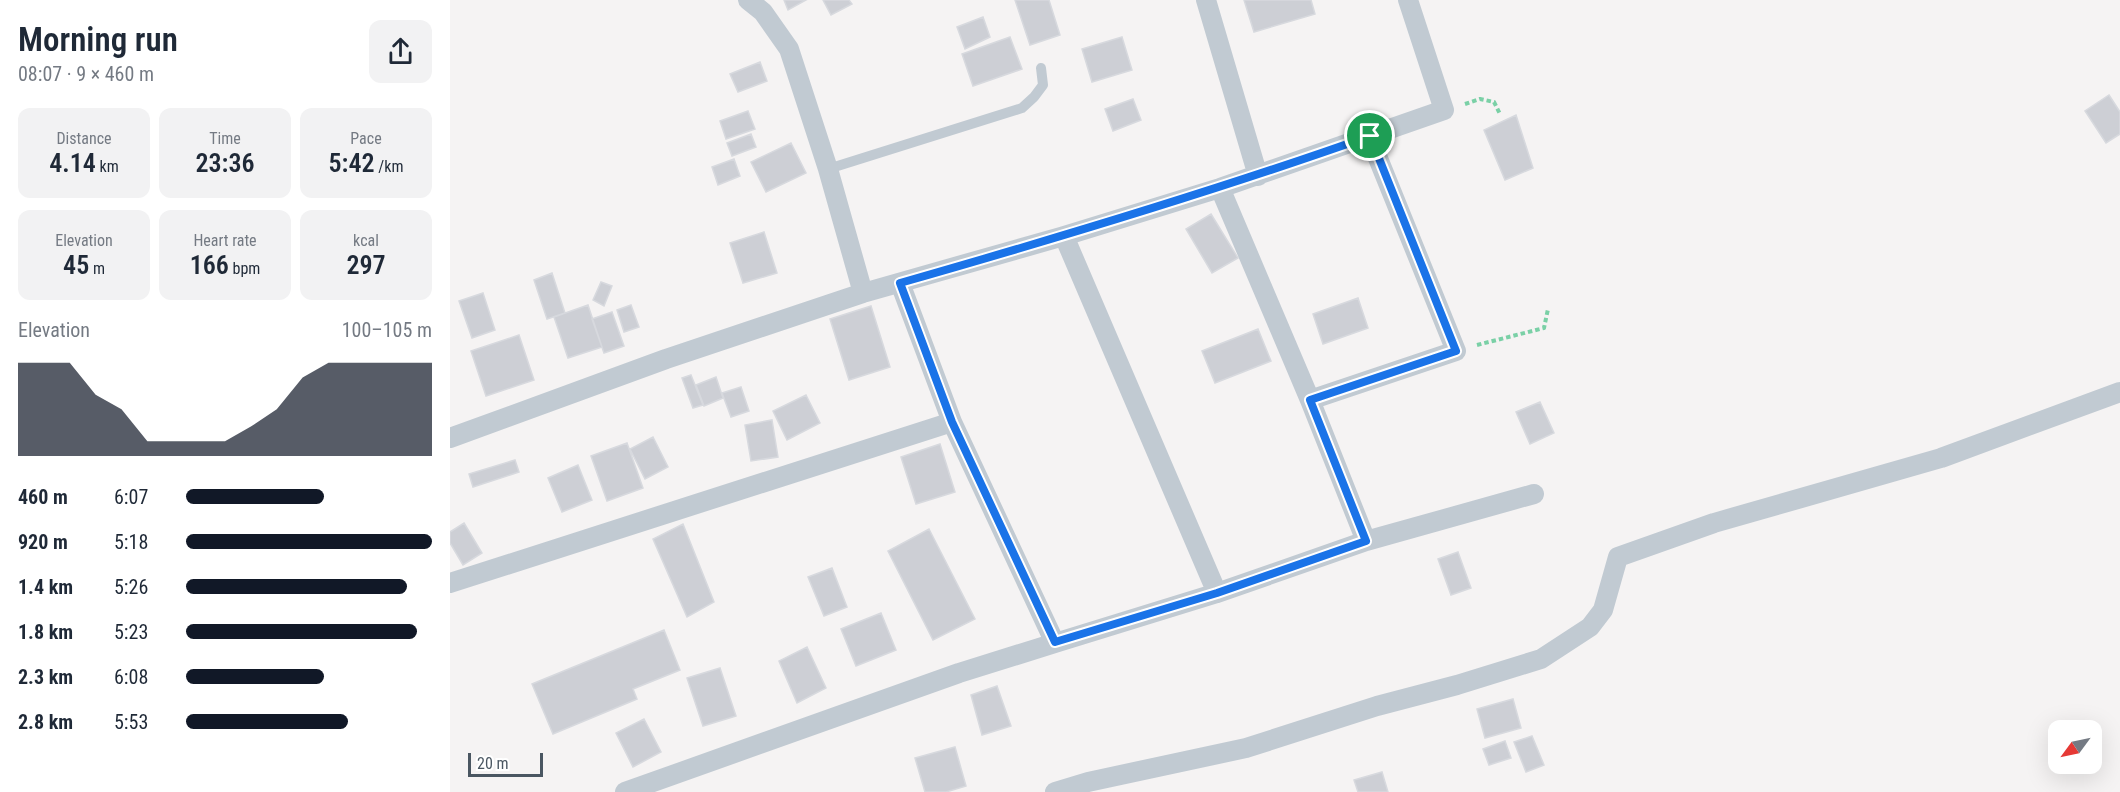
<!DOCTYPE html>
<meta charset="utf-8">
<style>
body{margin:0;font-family:"Roboto Condensed",sans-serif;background:#f2f2f3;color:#1f2937;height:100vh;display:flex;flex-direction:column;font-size:22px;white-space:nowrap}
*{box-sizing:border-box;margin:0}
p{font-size:20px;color:#747a83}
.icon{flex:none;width:33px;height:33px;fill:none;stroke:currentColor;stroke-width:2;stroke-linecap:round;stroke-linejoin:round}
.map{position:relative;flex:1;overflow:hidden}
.side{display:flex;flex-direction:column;background:#fff;width:450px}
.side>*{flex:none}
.needle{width:39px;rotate:237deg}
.tools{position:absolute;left:1598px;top:720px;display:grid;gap:12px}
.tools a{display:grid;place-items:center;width:54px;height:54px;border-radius:12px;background:#fff;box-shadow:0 6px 24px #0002;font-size:30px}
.scale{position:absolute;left:18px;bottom:15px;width:75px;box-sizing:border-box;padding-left:6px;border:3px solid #4a5661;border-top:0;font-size:16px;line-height:21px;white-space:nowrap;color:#4a5661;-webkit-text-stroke:4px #fff;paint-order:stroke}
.pin{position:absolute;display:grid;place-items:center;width:51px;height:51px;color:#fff;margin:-26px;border:3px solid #fff;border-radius:50%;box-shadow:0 2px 6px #0007}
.round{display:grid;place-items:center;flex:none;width:63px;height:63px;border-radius:12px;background:#f2f2f3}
.overview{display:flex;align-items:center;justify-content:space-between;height:102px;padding:0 18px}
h1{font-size:33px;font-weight:600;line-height:45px}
.stats{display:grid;grid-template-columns:repeat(3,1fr);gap:9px;height:102px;padding:6px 18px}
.stats div{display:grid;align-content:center;border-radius:12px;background:#f2f2f3;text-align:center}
.stats b{font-size:26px;font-weight:600}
.stats small{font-size:16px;font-weight:400}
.stats p{font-size:16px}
.chart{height:168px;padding:12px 18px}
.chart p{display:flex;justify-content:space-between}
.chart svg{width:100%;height:108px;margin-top:6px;fill:#111827;opacity:.7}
ul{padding:0 18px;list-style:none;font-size:20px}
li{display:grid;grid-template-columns:96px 72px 1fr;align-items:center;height:45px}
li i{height:15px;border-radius:8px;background:#111827}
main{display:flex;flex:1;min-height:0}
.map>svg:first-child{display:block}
.building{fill:#cdcfd5;stroke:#d7d9de;stroke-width:1.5}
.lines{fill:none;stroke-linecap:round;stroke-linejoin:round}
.path{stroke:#7ad0a6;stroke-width:4;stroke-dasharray:4.5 3;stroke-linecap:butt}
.service{stroke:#c1cad2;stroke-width:10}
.minor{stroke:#c1cad2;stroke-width:20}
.route-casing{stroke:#fff;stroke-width:12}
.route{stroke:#1a73e8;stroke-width:8}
</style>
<main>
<section class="side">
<div class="overview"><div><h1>Morning run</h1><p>08:07 · 9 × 460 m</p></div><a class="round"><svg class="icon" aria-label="share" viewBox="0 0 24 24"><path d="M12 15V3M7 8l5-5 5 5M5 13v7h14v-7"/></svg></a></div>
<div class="stats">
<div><p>Distance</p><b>4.14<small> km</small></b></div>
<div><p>Time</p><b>23:36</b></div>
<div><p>Pace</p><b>5:42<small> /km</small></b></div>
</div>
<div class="stats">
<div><p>Elevation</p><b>45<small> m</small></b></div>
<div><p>Heart rate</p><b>166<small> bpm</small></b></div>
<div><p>kcal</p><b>297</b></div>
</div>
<div class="chart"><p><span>Elevation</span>100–105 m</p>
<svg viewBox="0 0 160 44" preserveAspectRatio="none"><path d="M0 44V6L10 6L20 6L30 19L40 25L50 38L60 38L70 38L80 38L90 32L100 25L110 12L120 6L130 6L140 6L150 6L160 6V44z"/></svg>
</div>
<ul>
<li><b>460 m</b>6:07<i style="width:56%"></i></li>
<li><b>920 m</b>5:18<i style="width:100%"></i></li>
<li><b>1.4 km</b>5:26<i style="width:90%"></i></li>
<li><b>1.8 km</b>5:23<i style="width:94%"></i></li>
<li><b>2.3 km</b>6:08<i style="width:56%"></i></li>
<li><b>2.8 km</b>5:53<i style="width:66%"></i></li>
</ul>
</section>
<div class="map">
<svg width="1670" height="792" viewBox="0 0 1670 792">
<rect width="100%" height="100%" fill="#f5f3f3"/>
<path class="building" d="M334 0H356L338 10Z
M373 0H399L402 4 381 15Z
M565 0H599L610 35 580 45Z
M794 0H861L865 14 804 32Z
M533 17 540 37 515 49 507 27Z
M560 37 572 69 523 86 512 54Z
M672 37 682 70 642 82 632 49Z
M310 62 317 81 288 92 280 74Z
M1659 95 1670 112V134L1656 143 1635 111Z
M683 99 691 120 663 131 655 109Z
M298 111 305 129 276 139 270 121Z
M1066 115 1083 168 1055 180 1034 130Z
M301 134 306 147 282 156 277 143Z
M341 143 356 173 316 192 301 162Z
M284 159 290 176 268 185 262 167Z
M761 214 788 258 762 273 736 229Z
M314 232 327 273 293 283 280 243Z
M102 273 115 313 97 319 84 280Z
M151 282 162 286 154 306 143 300Z
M33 293 45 330 22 338 9 301Z
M908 298 918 328 873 344 863 314Z
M138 305 152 347 118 358 104 317Z
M181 305 189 327 174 332 167 310Z
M421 306 440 367 399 380 380 319Z
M162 312 174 346 154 353 142 319Z
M808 329 821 361 765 383 752 351Z
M69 335 84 380 36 396 21 351Z
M241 375 253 405 243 408 232 378Z
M266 377 273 398 254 406 246 385Z
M291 387 299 411 281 417 272 393Z
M356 395 370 423 337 440 323 411Z
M1090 402 1104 433 1080 444 1066 412Z
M322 420 328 457 301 461 295 425Z
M203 437 218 467 195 479 180 449Z
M177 443 193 488 157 501 141 456Z
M490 444 505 492 466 504 451 457Z
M65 460 69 472 23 487 19 474Z
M128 465 142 500 112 512 98 478Z
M14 523 32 553 13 565 0 543V532Z
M233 524 264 602 237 617 203 539Z
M479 529 525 619 483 640 438 551Z
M1008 552 1021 588 1001 595 988 559Z
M382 568 397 607 374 616 358 577Z
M431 613 446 650 406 666 391 629Z
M214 630 230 670 183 689 187 699 103 734 82 684Z
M357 647 376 688 347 703 329 661Z
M270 668 286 716 253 726 237 678Z
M547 686 561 726 532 735 521 695Z
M1063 699 1071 728 1035 738 1027 709Z
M194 719 211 752 183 767 166 733Z
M1082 736 1094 765 1076 772 1064 742Z
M1055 741 1061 758 1039 765 1033 749Z
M505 747 516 786 496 792H475L465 758Z
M932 772 938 792H908L904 780Z"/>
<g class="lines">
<path class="path" d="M1015 104 1030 99 1044 102 1050 114
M1027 345 1094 328 1098 309"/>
<path class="service" d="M378 169 572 108 584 97 593 85 591 68"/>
<path class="minor" d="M298 0 313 12 339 49 378 169 413 293
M756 0 808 176
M770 188 860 400
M614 236 767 593
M450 283 502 422 605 643 767 593 916 541 860 400 1006 351 919 136
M0 438 216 359 413 293 614 236 770 188 994 110 958 0
M916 541 1084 494
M0 583 502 422
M175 792 509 673 605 643
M605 792 638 782 796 748 927 706 1007 685 1091 659 1140 627 1153 610 1168 557 1264 523 1491 458 1670 392"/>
</g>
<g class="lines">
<defs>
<path id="route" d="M920 136 1006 351 860 400 916 541 767 593 605 642 502 422 450 283C608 238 765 191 920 136Z"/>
</defs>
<use href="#route" class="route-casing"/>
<use href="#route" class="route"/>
</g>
</svg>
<div class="tools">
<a><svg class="needle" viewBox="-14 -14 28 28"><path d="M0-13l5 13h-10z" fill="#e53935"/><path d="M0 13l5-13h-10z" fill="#747a83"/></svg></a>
</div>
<div class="scale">20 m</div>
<div class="pin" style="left:920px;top:136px;background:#1e9e55"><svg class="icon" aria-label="arrive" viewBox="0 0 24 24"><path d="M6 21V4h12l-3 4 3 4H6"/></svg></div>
</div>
</main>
